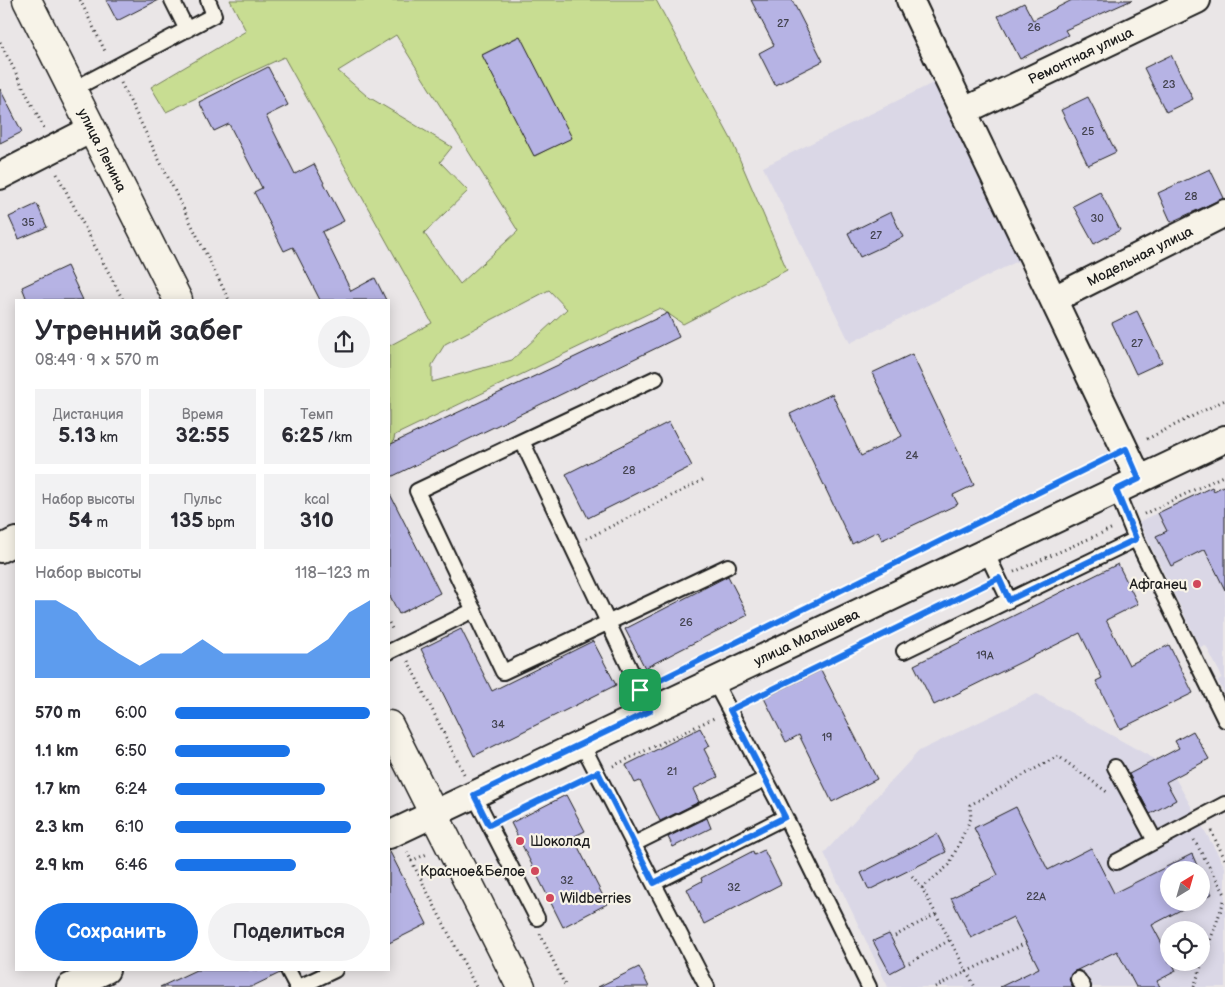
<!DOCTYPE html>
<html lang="ru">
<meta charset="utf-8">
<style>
body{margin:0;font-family:"Balsamiq Sans",sans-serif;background:#f2f2f3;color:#2b2b33;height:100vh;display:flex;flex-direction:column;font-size:19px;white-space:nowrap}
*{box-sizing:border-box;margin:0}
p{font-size:16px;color:#7c7c81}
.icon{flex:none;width:28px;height:28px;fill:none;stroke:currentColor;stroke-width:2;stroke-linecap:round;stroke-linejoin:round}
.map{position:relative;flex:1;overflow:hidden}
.drawer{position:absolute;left:15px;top:299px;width:375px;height:672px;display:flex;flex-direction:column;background:#fff;border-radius:0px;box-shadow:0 2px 12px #0003}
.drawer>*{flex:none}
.needle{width:32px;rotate:37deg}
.buttons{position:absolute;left:1160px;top:861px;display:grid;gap:10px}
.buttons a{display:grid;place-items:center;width:50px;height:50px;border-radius:50%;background:#fff;box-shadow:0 2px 12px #0003;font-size:25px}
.pin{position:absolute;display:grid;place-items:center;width:42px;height:42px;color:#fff;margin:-21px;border-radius:10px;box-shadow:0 2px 8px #0006}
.round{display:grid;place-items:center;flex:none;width:52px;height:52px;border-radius:26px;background:#f2f2f3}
.overview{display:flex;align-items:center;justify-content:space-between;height:85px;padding:0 20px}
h1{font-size:28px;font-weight:700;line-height:38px}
.stats{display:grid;grid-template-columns:repeat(3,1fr);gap:8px;height:85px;padding:5px 20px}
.stats div{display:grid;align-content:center;border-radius:0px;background:#f2f2f3;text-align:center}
.stats b{font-size:21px;font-weight:700}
.stats small{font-size:14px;font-weight:400}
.stats p{font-size:14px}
.chart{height:140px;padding:10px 20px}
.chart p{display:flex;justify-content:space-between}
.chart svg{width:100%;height:90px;margin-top:5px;fill:#1a73e8;opacity:.7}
.action{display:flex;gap:10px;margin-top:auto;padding:10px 20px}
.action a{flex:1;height:58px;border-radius:30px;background:#1a73e8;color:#fff;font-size:20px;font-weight:700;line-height:58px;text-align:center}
.action a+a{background:#f2f2f3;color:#2b2b33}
ul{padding:0 20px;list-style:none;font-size:16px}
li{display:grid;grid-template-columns:80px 60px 1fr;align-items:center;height:38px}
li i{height:12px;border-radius:6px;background:#1a73e8}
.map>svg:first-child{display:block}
.built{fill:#dad7e6;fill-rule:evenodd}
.green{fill:#c8dd92;stroke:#727c57;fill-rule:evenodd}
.building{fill:#b6b3e4;stroke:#1c1c1c}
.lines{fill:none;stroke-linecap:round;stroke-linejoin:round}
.lane-casing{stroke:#1c1c1c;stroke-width:18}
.street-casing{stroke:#1c1c1c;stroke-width:30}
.secondary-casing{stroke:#1c1c1c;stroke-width:31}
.path{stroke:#1c1c1c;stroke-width:3;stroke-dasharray:1 4;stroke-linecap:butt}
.lane{stroke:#f7f3e8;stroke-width:14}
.street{stroke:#f7f3e8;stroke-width:26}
.secondary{stroke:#f7f3e8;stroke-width:28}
.route-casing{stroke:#fff;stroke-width:10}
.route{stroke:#1a73e8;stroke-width:6}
.poi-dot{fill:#d1495b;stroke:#f7f3e8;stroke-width:2}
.labels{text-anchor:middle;stroke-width:4.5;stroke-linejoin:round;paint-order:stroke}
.number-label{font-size:11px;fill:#42424e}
.street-label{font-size:14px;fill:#1c1c1c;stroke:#f7f3e8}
.poi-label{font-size:14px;fill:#1c1c1c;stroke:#f7f3e8;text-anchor:end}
</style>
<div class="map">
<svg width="1225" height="987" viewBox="0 0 1225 987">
<rect width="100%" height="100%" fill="#eae6e7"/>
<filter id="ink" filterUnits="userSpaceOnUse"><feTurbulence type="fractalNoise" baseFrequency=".02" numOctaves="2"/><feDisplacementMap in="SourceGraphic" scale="10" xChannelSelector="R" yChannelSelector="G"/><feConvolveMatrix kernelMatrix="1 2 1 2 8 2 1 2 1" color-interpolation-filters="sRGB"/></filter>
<g filter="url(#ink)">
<path class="built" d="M935 82 1022 259 850 343 763 167Z
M1225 485V695L1218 681 1222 677 1206 646 1200 647 1139 522 1212 487 1214 491Z
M1037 694 1169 767 1225 867V987H888L824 853 919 751ZM1169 870H1201V902H1169ZM1169 930H1201V962H1169Z"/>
<path class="green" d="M230 0H656L731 139 787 270 683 324 660 308 395 435 389 457V346L432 323 284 57 166 112 151 87 246 31ZM396 35 518 231 460 284 424 233 468 191 440 162 452 147 367 96 338 71ZM519 36 571 137 535 156 482 55ZM549 290 567 309 512 360 432 382V365L445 344Z"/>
<path class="building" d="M106 0H158L117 21Z
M751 0H792L823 61 775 85 759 53 774 45Z
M1072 0H1132L1065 30 1068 35 1020 59 998 16 1024 3 1033 20Z
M520 36 572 138 534 156 482 55Z
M1171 55 1193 99 1166 112 1144 68Z
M268 67 288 105 266 116 295 174 314 164 344 221 322 232 351 291 375 278 386 300H320L293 247 284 251 254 192 262 188 229 124 214 131 199 102Z
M0 89 22 132 0 143Z
M1088 97 1116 152 1088 165 1061 110Z
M1210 169 1224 198 1171 222 1158 193Z
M1100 192 1120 230 1094 244 1073 206Z
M37 204 47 227 19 239 9 217Z
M891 212 903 237 860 257 848 233Z
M67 266 83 300H27L22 287Z
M1137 311 1162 362 1136 374 1112 323Z
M668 313 679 337 389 478V445Z
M912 354 974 485 953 495 958 504 882 540 878 531 852 544 790 414 832 394 861 456 902 436 872 373Z
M669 422 692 466 588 518 566 474Z
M1225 485V590L1205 549 1171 566 1156 536 1167 531 1158 513 1212 487 1214 491Z
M389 492 440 593 399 614 389 594Z
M1118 564 1138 604 1106 620 1129 665 1169 645 1193 693 1120 729 1096 681 1102 678 1080 633 934 705 914 665Z
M728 576 748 615 645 668 625 629Z
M461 629 492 691 593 641 616 685 474 756 421 649Z
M821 670 877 779 832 802 799 735 786 742 764 698Z
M700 728 710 746 704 749 718 777 693 789 699 802 660 821 640 781 635 783 626 765Z
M1193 731 1209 759 1166 782 1176 800 1150 814 1129 774 1179 748 1175 741Z
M566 795 585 831 573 837 607 904 563 927 511 823Z
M1016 807 1048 870 1091 848 1114 893 1192 854 1199 870H1169V902H1196L1152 925 1169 957V962H1172L1176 971 1157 981 1160 987H1136L1117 951 1073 972 1069 979 1073 987H1000L1039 968 1013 917 971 938 951 898 998 875 974 828Z
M707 818 711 828 673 847 668 837Z
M937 834 946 852 869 890 861 873Z
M389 850 427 924 389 943Z
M764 850 781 884 704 924 687 889 702 881 701 878 753 851 754 855Z
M1201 874 1212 894 1201 900Z
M889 934 905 965 890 973 873 941Z
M639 967 649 987H598Z
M196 970H279L280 973 251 987H160Z"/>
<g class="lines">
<defs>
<path id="lane" d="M172 0 187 30
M72 90 214 15 208 0
M522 441 417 491 503 672 728 566
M1116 490 1136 539 1225 720
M986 552 1009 600
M904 651 1136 539
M389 652 474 610
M714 681 778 802 869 987
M650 711 522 441 656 378
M582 744 707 987
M1115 767 1155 841
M474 795 537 918
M634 844 765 779
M1116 862 1225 804
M654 883 785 817
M288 970 297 987
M1078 979 1083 987
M299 987 335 970"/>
<g id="street">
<path d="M910 0 1139 479"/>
<path id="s1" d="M964 111 1197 0"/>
<path d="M0 176 92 129"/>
<path id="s2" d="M1054 299 1225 213"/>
<path d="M0 549 16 541"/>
<path id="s3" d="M389 835 1225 439"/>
<path d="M70 987 106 970"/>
</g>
<g id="secondary">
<path id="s4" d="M27 0 178 300"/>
<path d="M389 725 521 987"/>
</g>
</defs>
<use href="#lane" class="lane-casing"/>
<use href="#street" class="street-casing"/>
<use href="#secondary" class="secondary-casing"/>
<path class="path" d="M80 0 106 53
M0 42 44 128
M121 83 229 300
M57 174 123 300
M1147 439 1225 400
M1144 514 1225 475
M586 539 705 479
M1014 572 1113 528
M389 623 393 631
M775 623 1105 460
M408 661 464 774
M744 703 983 586
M613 766 714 718
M505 817 583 780
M1211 831 1225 859
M1194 840 1225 894
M407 852 476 987
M411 861 427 854
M912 876 922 888 975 987
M922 888 949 865 971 818 970 805 1058 756 1107 792
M540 934 566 987
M895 936 936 914
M909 963 950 940
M935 987 1026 943
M1194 987 1225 898"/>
<use href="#lane" class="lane"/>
<use href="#street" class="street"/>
<use href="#secondary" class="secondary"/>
</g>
</g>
<g class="lines" filter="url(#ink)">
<defs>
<path id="route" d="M1126 449 1139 479 1116 490 1136 539 1009 600 999 578 730 710 785 817 654 883 598 772 489 825 474 795 650 711 640 690Z"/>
</defs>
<use href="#route" class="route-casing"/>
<use href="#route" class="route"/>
</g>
<g class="poi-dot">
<circle cx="1197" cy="584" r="5"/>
<circle cx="520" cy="841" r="5"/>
<circle cx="535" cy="871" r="5"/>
<circle cx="550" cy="898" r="5"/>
</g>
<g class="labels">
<g class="number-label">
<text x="783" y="27">27</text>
<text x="1034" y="31">26</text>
<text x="1169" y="88">23</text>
<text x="1088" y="135">25</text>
<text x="1191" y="200">28</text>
<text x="1097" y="222">30</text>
<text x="28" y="226">35</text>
<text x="876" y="239">27</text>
<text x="1137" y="347">27</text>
<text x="912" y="459">24</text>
<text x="629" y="474">28</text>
<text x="686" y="626">26</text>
<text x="985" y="659">19А</text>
<text x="498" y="728">34</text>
<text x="827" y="741">19</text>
<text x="672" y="775">21</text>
<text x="567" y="884">32</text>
<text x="734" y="891">32</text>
<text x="1036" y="900">22А</text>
</g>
<g class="street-label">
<text dy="5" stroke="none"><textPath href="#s1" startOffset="129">Ремонтная улица</textPath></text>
<text dy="5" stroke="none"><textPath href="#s4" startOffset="168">улица Ленина</textPath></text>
<text dy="5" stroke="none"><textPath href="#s2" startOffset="96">Модельная улица</textPath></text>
<text dy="5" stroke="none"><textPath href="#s3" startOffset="462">улица Малышева</textPath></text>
</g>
<g class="poi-label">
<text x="1187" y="589">Афганец</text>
<text x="530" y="846" text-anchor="start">Шоколад</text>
<text x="525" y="876">Красное&amp;Белое</text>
<text x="560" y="903" text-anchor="start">Wildberries</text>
</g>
</g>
</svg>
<div class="buttons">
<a><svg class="needle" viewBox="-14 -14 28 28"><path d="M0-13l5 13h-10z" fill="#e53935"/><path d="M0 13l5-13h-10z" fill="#7c7c81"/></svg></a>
<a><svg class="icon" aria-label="locate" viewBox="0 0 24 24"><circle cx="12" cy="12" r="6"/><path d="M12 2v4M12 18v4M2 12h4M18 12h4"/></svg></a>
</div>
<div class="pin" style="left:640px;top:690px;background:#1e9e55"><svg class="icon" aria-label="arrive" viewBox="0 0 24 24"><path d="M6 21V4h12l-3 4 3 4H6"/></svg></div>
<section class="drawer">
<div class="overview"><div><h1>Утренний забег</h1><p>08:49 · 9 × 570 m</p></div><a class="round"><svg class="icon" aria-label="share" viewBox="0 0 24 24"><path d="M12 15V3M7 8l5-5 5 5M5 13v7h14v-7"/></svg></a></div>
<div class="stats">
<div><p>Дистанция</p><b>5.13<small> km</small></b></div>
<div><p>Время</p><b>32:55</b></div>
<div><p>Темп</p><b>6:25<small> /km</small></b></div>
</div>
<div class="stats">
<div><p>Набор высоты</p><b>54<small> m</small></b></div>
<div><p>Пульс</p><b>135<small> bpm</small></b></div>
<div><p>kcal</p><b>310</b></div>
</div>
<div class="chart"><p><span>Набор высоты</span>118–123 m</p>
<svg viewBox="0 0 160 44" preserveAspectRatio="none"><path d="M0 44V6L10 6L20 12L30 25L40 32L50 38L60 32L70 32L80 25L90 32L100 32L110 32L120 32L130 32L140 25L150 12L160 6V44z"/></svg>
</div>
<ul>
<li><b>570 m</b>6:00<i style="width:100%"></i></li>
<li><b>1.1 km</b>6:50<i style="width:59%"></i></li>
<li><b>1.7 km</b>6:24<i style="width:77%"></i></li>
<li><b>2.3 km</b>6:10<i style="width:90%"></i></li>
<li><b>2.9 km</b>6:46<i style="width:62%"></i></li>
</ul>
<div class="action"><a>Сохранить</a><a>Поделиться</a></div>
</section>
</div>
